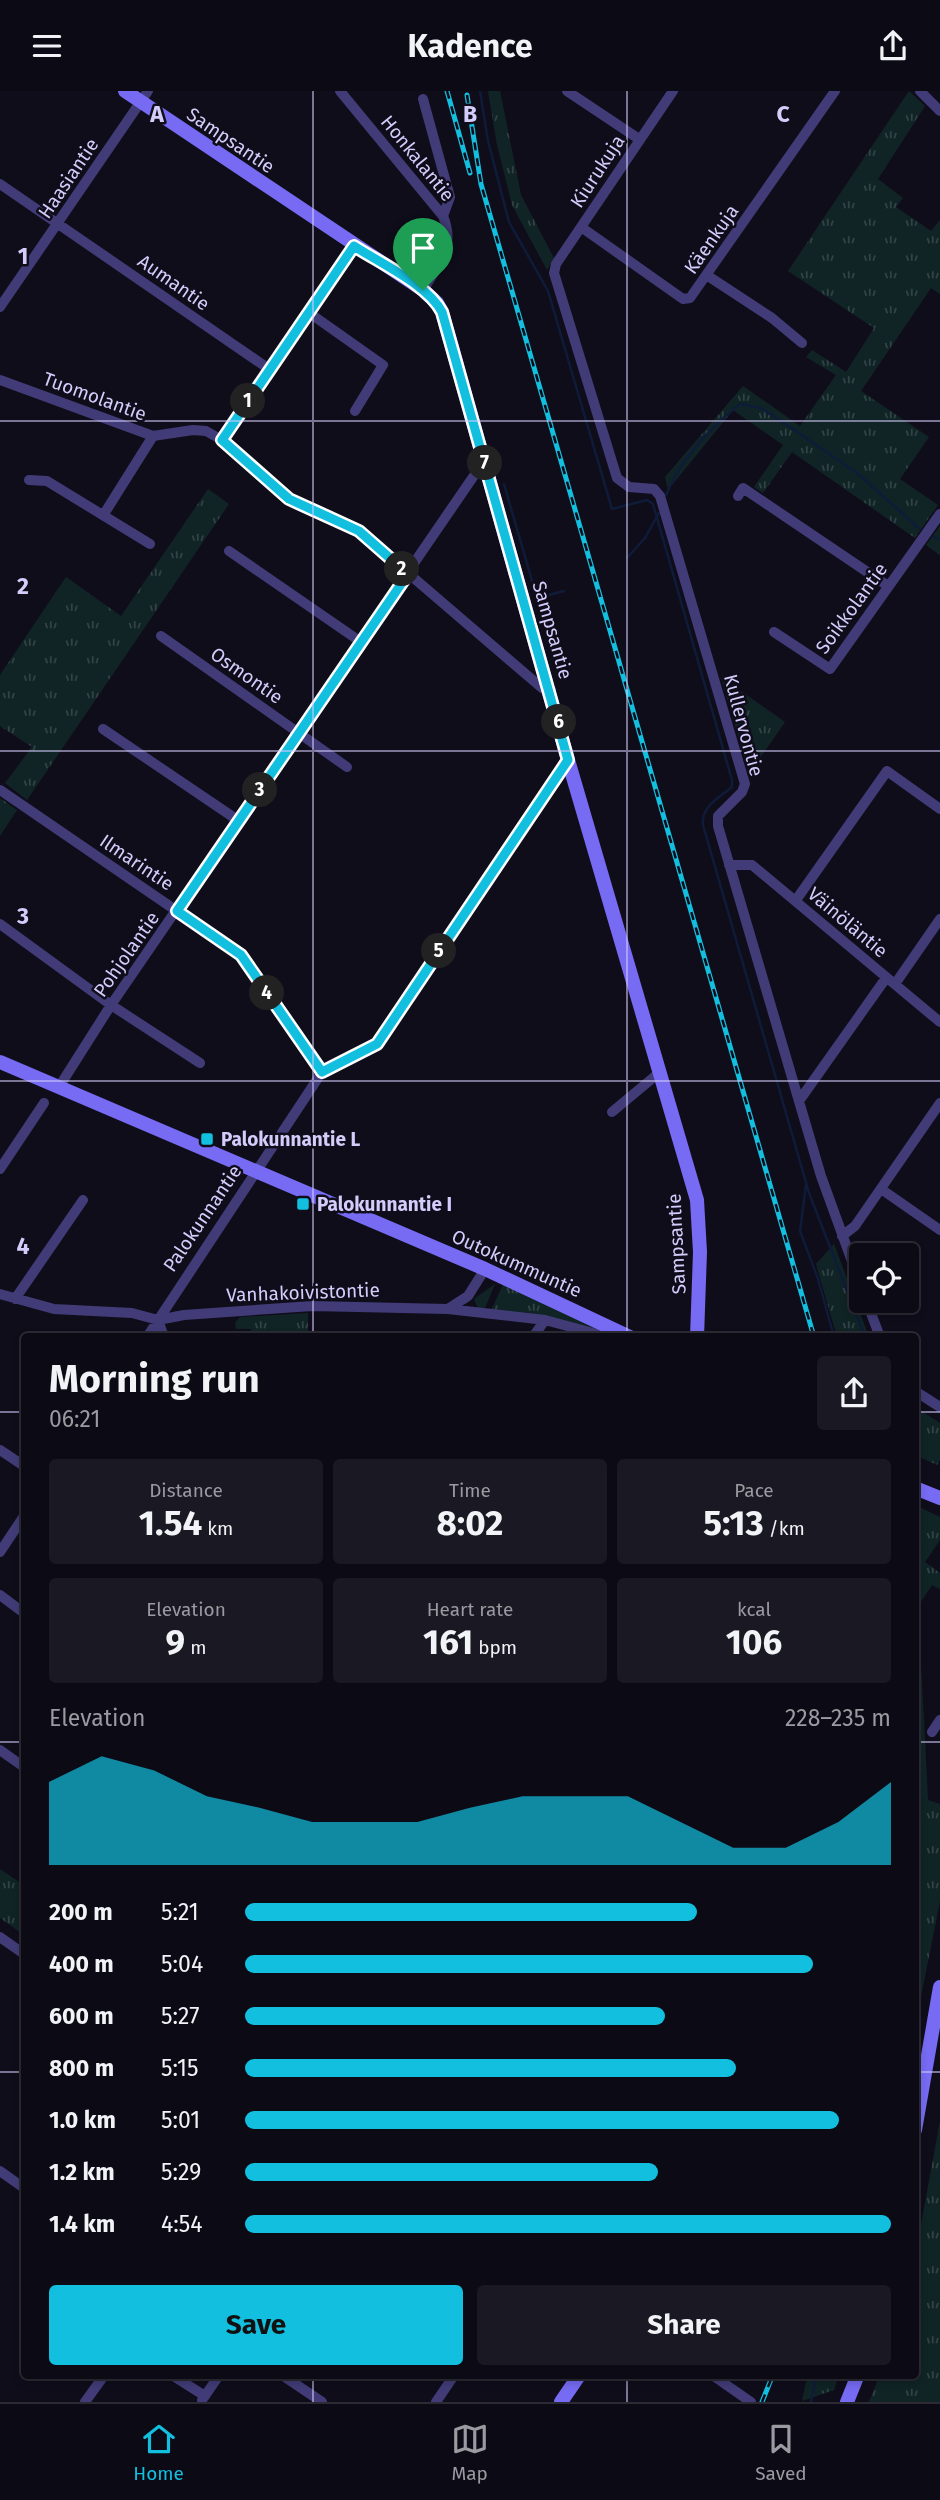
<!DOCTYPE html>
<meta charset="utf-8">
<style>
body{margin:0;font-family:"Fira Sans",sans-serif;background:#1a1822;color:#f1f3f6;height:100vh;display:flex;flex-direction:column;font-size:26px;white-space:nowrap}
*{box-sizing:border-box;margin:0}
p{font-size:23px;color:#9a9aa0}
.icon{flex:none;width:38px;height:38px;fill:none;stroke:currentColor;stroke-width:2;stroke-linecap:round;stroke-linejoin:round}
.map{position:relative;flex:1;overflow:hidden}
.details{position:absolute;left:21px;top:1242px;width:898px;height:1046px;display:flex;flex-direction:column;background:#0c0a14;border-radius:7px;box-shadow:0 4px 10px #0003,0 0 0 2px #2c2b34}
.details>*{flex:none}
.buttons{position:absolute;left:849px;top:1152px;display:grid;gap:14px}
.buttons a{display:grid;place-items:center;width:70px;height:70px;border-radius:7px;background:#0c0a14;box-shadow:0 4px 10px #0003,0 0 0 2px #2c2b34;font-size:35px}
.pin{position:absolute;display:grid;place-items:center;width:60px;height:60px;color:#fff;margin:-72px -30px;border-radius:50% 50% 50% 0;rotate:-45deg;box-shadow:0 0 7px #0007}
.pin .icon{rotate:45deg}
.km{position:absolute;width:35px;height:35px;margin:-18px;border-radius:50%;background:#222;color:#fff;font-size:19px;line-height:35px;text-align:center}
.round{display:grid;place-items:center;flex:none;width:74px;height:74px;border-radius:7px;background:#1a1822}
.head{display:flex;align-items:center;justify-content:space-between;height:119px;padding:0 28px}
h1{font-size:38px;font-weight:700;line-height:52px}
.metrics{display:grid;grid-template-columns:repeat(3,1fr);gap:10px;height:119px;padding:7px 28px}
.metrics div{display:grid;align-content:center;border-radius:7px;background:#1a1822;text-align:center}
.metrics b{font-size:35px;font-weight:700}
.metrics small{font-size:19px;font-weight:400}
.metrics p{font-size:19px}
.chart{height:196px;padding:14px 28px}
.chart p{display:flex;justify-content:space-between}
.chart svg{width:100%;height:126px;margin-top:7px;fill:#13bfdf;opacity:.7}
.cta{display:flex;gap:14px;margin-top:auto;padding:14px 28px}
.cta a{flex:1;height:80px;border-radius:7px;background:#13bfdf;color:#111;font-size:28px;font-weight:700;line-height:80px;text-align:center}
.cta a+a{background:#1a1822;color:#f1f3f6}
ul{padding:0 28px;list-style:none;font-size:23px}
li{display:grid;grid-template-columns:112px 84px 1fr;align-items:center;height:52px}
li i{height:18px;border-radius:9px;background:#13bfdf}
header{display:flex;justify-content:space-between;align-items:center;height:91px;padding:0 28px;background:#0c0a14;font-size:32px;font-weight:700}
.menu{display:flex;justify-content:space-around;align-items:center;height:98px;border-top:2px solid #2c2b34;background:#0c0a14;font-size:19px;color:#9a9aa0}
.menu a{display:grid;justify-items:center;gap:4px}
.menu .active{color:#13bfdf}
.map>svg:first-child{display:block}
.grass{fill:url(#grass-tufts)}
.lines{fill:none;stroke-linecap:round;stroke-linejoin:round}
.stream{stroke:#0e1c39;stroke-width:2.5}
.street{stroke:#413c77;stroke-width:10}
.secondary{stroke:#766bf2;stroke-width:14}
.rail-casing{stroke:#13bfdf;stroke-width:5}
.rail{stroke:#100d1b;stroke-width:2.5;stroke-dasharray:8;stroke-linecap:butt}
.route-casing{stroke:#fff;stroke-width:14}
.route{stroke:#13bfdf;stroke-width:9}
.grid{fill:none;stroke:#d4ccfb;stroke-width:2;stroke-opacity:0.55}
.poi-dot{fill:#13bfdf;stroke:#100d1b;stroke-width:2.5}
.labels{text-anchor:middle;stroke-width:5;stroke-linejoin:round;paint-order:stroke}
.street-label{font-size:19px;fill:#d4ccfb;stroke:#100d1b}
.poi-label{font-size:19px;font-weight:bold;fill:#d4ccfb;stroke:#100d1b;text-anchor:start}
.grid-label{font-size:23px;text-anchor:middle;font-weight:bold;fill:#d4ccfb;stroke:#100d1b;stroke-width:5;stroke-linejoin:round;paint-order:stroke}
</style>
<header><svg class="icon" aria-label="menu" viewBox="0 0 24 24"><path d="M4 6h16M4 12h16M4 18h16"/></svg>Kadence<svg class="icon" aria-label="share" viewBox="0 0 24 24"><path d="M12 15V3M7 8l5-5 5 5M5 13v7h14v-7"/></svg></header>
<div class="map">
<svg width="940" height="2311" viewBox="0 0 940 2311">
<defs>
<pattern id="grass-tufts" width="24" height="20" patternUnits="userSpaceOnUse" patternTransform="scale(1.75)"><rect width="24" height="20" fill="#102425"/><path d="M3 7l-1-3M5 7V3M7 7l1-3M15 17l-1-3M17 17v-4M19 17l1-3" fill="none" stroke="#324346"/></pattern>
</defs>
<rect width="100%" height="100%" fill="#100d1b"/>
<path class="grass" d="M488 0H500L521 104 554 167 547 179 512 114 497 54Z
M909 0 925 15 878 88 903 107 896 116 931 140 940 129V203L931 197 861 300 929 346 900 388 938 414 915 447 792 361 763 402 754 396 783 354 733 319 668 399 665 386 743 295 800 335 836 284 806 266 812 259 846 281 874 237 788 180Z
M208 398 229 413 27 709 5 692 32 656 0 635V584L66 486 121 525Z
M940 435V464L926 454Z
M721 586 785 631 749 683Z
M0 707 17 719 0 745Z
M834 1153 869 1246H837L816 1173Z
M495 1193 485 1217H478L474 1208Z
M503 1193 601 1238 492 1218Z
M308 1222V1246H251V1238H236L235 1232 240 1226Z
M918 1318 940 1332V1369L937 1374 915 1364V1320Z
M915 1414 940 1426V1449L925 1471 940 1482V1498L932 1494 918 1515 928 1709 940 1713V1810L915 1936Z
M0 1778 22 1793 24 1791V1844L0 1827Z
M940 2030V2311H869L879 2286H915V2166Z
M807 2286H838L834 2299 802 2310Z"/>
<g class="lines">
<path class="stream" d="M480 0 488 50 509 131 548 200 612 418 647 409 653 413 732 689V696C719 707 701 715 703 734L809 1102 865 1246
M504 393 557 576
M666 404C681 368 710 337 740 313L761 317 793 338 857 382 920 438
M933 445 940 449
M627 467 645 447 659 422
M537 507 564 500
M806 1094 800 1140 818 1188 834 1246
M811 2311 816 2286"/>
<path class="street" d="M340 0 443 125C456 157 439 173 423 199
M567 0 639 48
M673 0 556 173 554 182 617 387 629 396 654 398 660 405 745 693 742 701 718 725V735L821 1085 861 1195
M920 0 940 20
M423 8 450 106 443 125
M0 93 269 278
M581 136 683 208 690 207 835 0
M708 185 772 227 802 252
M0 216 148 0
M308 221 383 274 355 320
M0 289 153 345 193 339 206 340 222 349 289 408 359 440 542 597 551 599
M222 349 354 155
M29 389 47 390 150 453
M738 405 743 397 888 495
M104 423 153 345
M229 460 361 551
M774 541 830 578 940 423
M161 545 347 676
M103 638 239 730
M0 699 241 864 322 981
M729 774H752L940 931
M796 809 887 680 940 718
M0 833 111 914 200 972
M895 893 940 828
M59 996 111 914 484 370
M799 1010 886 887
M612 1021 660 981
M0 1078 44 1012
M881 1098 940 1139
M842 1145 855 1135 940 1012
M0 1203 54 1218 132 1222 158 1229 184 1224 312 1215 448 1218 545 1229 608 1246
M15 1208 83 1109
M866 1209 880 1246
M448 1218 468 1205 485 1178
M158 1229 164 1246
M147 1246 322 981 377 953 568 669
M533 1246 545 1229
M915 1300 940 1316
M0 1359 24 1375
M0 1461 24 1425
M0 1504 24 1522
M932 1641 940 1629
M0 1659 24 1676
M0 1846 24 1863
M0 2080 24 2097
M175 2286 205 2305
M285 2286 322 2311
M715 2286 751 2311
M202 2309 218 2286
M85 2311 103 2286
M436 2311 453 2286"/>
<path class="secondary" d="M125 0 423 199 437 212 442 221 568 669 697 1109 700 1161 697 1246
M0 971 485 1178 630 1246
M915 1397 940 1407
M915 2039 940 1896
M561 2311 578 2286
M847 2311 857 2286"/>
<defs>
<path id="rail" d="M447 0 470 82
M467 4 481 93 814 1246
M762 2311 772 2286"/>
</defs>
<use href="#rail" class="rail-casing"/>
<use href="#rail" class="rail"/>
</g>
<g class="lines">
<defs>
<path id="route" d="M354 155C380 172 428 194 442 221L568 669 377 953 322 981 241 864 177 820 408 483 359 440 289 408 222 349Z"/>
</defs>
<use href="#route" class="route-casing"/>
<use href="#route" class="route"/>
</g>
<path class="grid" d="M313 0V1246M627 0V1246M0 330H940M0 660H940M0 990H940M0 1321H24M915 1321H940M0 1651H24M915 1651H940M0 1981H24M915 1981H940M313 2286V2311M627 2286V2311"/>
<g class="poi-dot">
<rect x="200" y="1041" width="14" height="14" rx="3.5"/>
<rect x="296" y="1106" width="14" height="14" rx="3.5"/>
</g>
<g class="labels">
<g class="street-label">
<text transform="translate(231 49) rotate(34)" y="7">Sampsantie</text>
<text transform="translate(418 67) rotate(51)" y="7">Honkalantie</text>
<text transform="translate(597 80) rotate(-57)" y="7">Kiurukuja</text>
<text transform="translate(68 87) rotate(-56)" y="7">Haasiantie</text>
<text transform="translate(711 148) rotate(-55)" y="7">Käenkuja</text>
<text transform="translate(174 191) rotate(35)" y="7">Aumantie</text>
<text transform="translate(95 305) rotate(20)" y="7">Tuomolantie</text>
<text transform="translate(851 517) rotate(-54)" y="7">Soikkolantie</text>
<text transform="translate(553 539) rotate(74)" y="7">Sampsantie</text>
<text transform="translate(247 584) rotate(35)" y="7">Osmontie</text>
<text transform="translate(744 634) rotate(75)" y="7">Kullervontie</text>
<text transform="translate(137 771) rotate(34)" y="7">Ilmarintie</text>
<text transform="translate(848 831) rotate(40)" y="7">Väinöläntie</text>
<text transform="translate(126 863) rotate(-55)" y="7">Pohjolantie</text>
<text transform="translate(202 1127) rotate(-56)" y="7">Palokunnantie</text>
<text transform="translate(676 1153) rotate(-93)" y="7">Sampsantie</text>
<text transform="translate(517 1172) rotate(24)" y="7">Outokummuntie</text>
<text transform="translate(303 1201) rotate(-2)" y="7">Vanhakoivistontie</text>
</g>
<g class="poi-label">
<text x="221" y="1055">Palokunnantie L</text>
<text x="317" y="1120">Palokunnantie I</text>
</g>
</g>
<g class="grid-label">
<text x="157" y="31">A</text>
<text x="470" y="31">B</text>
<text x="783" y="31">C</text>
<text x="23" y="173">1</text>
<text x="23" y="503">2</text>
<text x="23" y="833">3</text>
<text x="23" y="1163">4</text>
</g>
</svg>
<div class="buttons">
<a><svg class="icon" aria-label="locate" viewBox="0 0 24 24"><circle cx="12" cy="12" r="6"/><path d="M12 2v4M12 18v4M2 12h4M18 12h4"/></svg></a>
</div>
<div class="pin" style="left:423px;top:199px;background:#1e9e55"><svg class="icon" aria-label="arrive" viewBox="0 0 24 24"><path d="M6 21V4h12l-3 4 3 4H6"/></svg></div>
<b class="km" style="left:248px;top:310px">1</b>
<b class="km" style="left:402px;top:478px">2</b>
<b class="km" style="left:260px;top:699px">3</b>
<b class="km" style="left:267px;top:902px">4</b>
<b class="km" style="left:439px;top:860px">5</b>
<b class="km" style="left:559px;top:631px">6</b>
<b class="km" style="left:485px;top:372px">7</b>
<section class="details">
<div class="head"><div><h1>Morning run</h1><p>06:21</p></div><a class="round"><svg class="icon" aria-label="share" viewBox="0 0 24 24"><path d="M12 15V3M7 8l5-5 5 5M5 13v7h14v-7"/></svg></a></div>
<div class="metrics">
<div><p>Distance</p><b>1.54<small> km</small></b></div>
<div><p>Time</p><b>8:02</b></div>
<div><p>Pace</p><b>5:13<small> /km</small></b></div>
</div>
<div class="metrics">
<div><p>Elevation</p><b>9<small> m</small></b></div>
<div><p>Heart rate</p><b>161<small> bpm</small></b></div>
<div><p>kcal</p><b>106</b></div>
</div>
<div class="chart"><p><span>Elevation</span>228–235 m</p>
<svg viewBox="0 0 160 44" preserveAspectRatio="none"><path d="M0 44V15L10 6L20 11L30 20L40 24L50 29L60 29L70 29L80 24L90 20L100 20L110 20L120 29L130 38L140 38L150 29L160 15V44z"/></svg>
</div>
<ul>
<li><b>200 m</b>5:21<i style="width:70%"></i></li>
<li><b>400 m</b>5:04<i style="width:88%"></i></li>
<li><b>600 m</b>5:27<i style="width:65%"></i></li>
<li><b>800 m</b>5:15<i style="width:76%"></i></li>
<li><b>1.0 km</b>5:01<i style="width:92%"></i></li>
<li><b>1.2 km</b>5:29<i style="width:64%"></i></li>
<li><b>1.4 km</b>4:54<i style="width:100%"></i></li>
</ul>
<div class="cta"><a>Save</a><a>Share</a></div>
</section>
</div>
<nav class="menu">
<a class="active"><svg class="icon" aria-label="home" viewBox="0 0 24 24"><path d="M3 11l9-7 9 7M6 9v11h12V9"/></svg>Home</a>
<a><svg class="icon" aria-label="map" viewBox="0 0 24 24"><path d="M3 6l6-2 6 2 6-2v14l-6 2-6-2-6 2zM9 4v14M15 6v14"/></svg>Map</a>
<a><svg class="icon" aria-label="saved" viewBox="0 0 24 24"><path d="M7 4h10v16l-5-4-5 4z"/></svg>Saved</a>
</nav>
